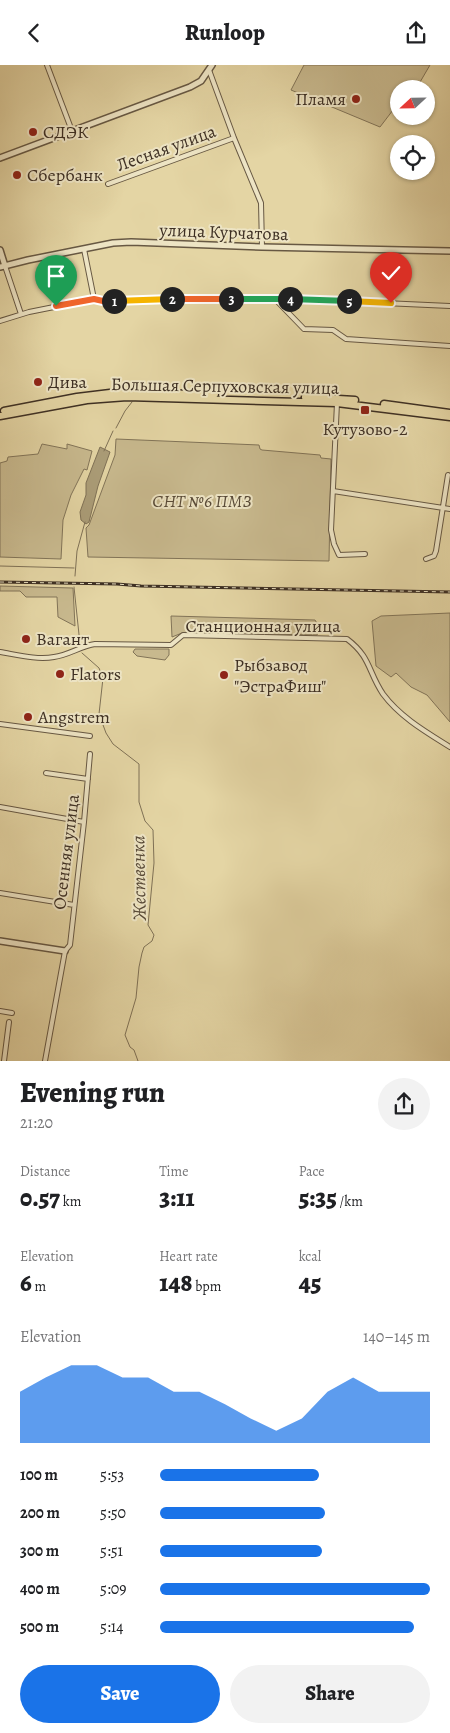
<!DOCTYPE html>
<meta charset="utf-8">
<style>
body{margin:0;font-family:Alegreya,serif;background:#f2f2f2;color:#202124;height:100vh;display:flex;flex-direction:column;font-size:19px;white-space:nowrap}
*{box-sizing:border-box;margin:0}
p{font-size:16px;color:#757577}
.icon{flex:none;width:28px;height:28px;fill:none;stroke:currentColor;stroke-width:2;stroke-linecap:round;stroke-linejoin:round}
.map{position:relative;height:996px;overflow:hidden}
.panel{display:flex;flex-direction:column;background:#fff;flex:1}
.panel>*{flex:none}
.needle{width:32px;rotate:248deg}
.buttons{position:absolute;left:390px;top:15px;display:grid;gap:10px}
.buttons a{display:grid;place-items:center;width:45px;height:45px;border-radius:50%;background:#fff;box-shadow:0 1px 4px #0004;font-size:25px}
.pin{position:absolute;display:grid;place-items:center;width:42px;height:42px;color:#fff;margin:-51px -21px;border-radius:50% 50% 50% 0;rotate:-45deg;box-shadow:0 0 5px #0007}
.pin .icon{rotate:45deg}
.km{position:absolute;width:25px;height:25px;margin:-12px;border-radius:50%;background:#222;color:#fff;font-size:14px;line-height:25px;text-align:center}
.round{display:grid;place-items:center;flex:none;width:52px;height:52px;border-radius:26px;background:#f2f2f2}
.head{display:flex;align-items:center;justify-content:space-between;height:85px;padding:0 20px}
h1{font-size:28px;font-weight:800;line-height:38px}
.metrics{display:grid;grid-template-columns:repeat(3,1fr);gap:8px;height:85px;padding:5px 20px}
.metrics div{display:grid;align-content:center}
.metrics b{font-size:25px;font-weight:800}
.metrics small{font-size:14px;font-weight:400}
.metrics p{font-size:14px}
.chart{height:140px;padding:10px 20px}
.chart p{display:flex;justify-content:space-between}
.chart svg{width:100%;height:90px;margin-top:5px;fill:#1a73e8;opacity:.7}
.button{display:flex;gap:10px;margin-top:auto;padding:10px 20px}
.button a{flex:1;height:58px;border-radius:30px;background:#1a73e8;color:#fff;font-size:20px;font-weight:800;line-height:58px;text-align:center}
.button a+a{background:#f2f2f2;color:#202124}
ul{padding:0 20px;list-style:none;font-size:16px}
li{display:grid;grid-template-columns:80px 60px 1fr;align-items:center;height:38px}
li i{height:12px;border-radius:6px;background:#1a73e8}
header{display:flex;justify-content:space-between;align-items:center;height:65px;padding:0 20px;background:#fff;font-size:22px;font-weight:800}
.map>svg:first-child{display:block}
.green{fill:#c8b98e;stroke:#827458}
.water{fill:#ab9d78;stroke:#7f7156}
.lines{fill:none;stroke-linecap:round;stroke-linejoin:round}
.stream{stroke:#7f7156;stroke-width:1}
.minor-casing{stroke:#675843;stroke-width:6}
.tertiary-casing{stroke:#675843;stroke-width:8}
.primary-casing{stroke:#3d2f23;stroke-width:9}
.minor{stroke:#ede4c4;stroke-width:4}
.tertiary{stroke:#ede4c4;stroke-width:5}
.primary{stroke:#e4d5a4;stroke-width:6}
.rail-casing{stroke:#3d2f23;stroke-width:3}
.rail{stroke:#ede4c4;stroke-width:1;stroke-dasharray:4;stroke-linecap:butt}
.split-1-casing{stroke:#fff;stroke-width:10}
.split-2-casing{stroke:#fff;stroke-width:10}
.split-3-casing{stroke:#fff;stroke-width:10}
.split-4-casing{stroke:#fff;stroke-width:10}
.split-5-casing{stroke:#fff;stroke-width:10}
.split-6-casing{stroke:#fff;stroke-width:10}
.split-1{stroke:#f0652b;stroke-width:6}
.split-2{stroke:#f5b400;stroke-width:6}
.split-3{stroke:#f0652b;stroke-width:6}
.split-4{stroke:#22a559;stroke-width:6}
.split-5{stroke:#22a559;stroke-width:6}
.split-6{stroke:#f5b400;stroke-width:6}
.poi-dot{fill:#8f2418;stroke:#ede4c4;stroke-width:2}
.labels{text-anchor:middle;stroke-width:4;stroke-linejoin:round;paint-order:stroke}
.poi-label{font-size:18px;fill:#3d2f23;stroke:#ede4c4;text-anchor:start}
.street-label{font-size:18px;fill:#3d2f23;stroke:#ede4c4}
.park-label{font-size:18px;font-style:italic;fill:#594b38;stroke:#ede4c4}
.water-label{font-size:19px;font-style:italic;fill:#584a38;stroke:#ede4c4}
</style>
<header><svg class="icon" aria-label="back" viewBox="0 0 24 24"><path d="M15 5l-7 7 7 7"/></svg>Runloop<svg class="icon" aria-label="share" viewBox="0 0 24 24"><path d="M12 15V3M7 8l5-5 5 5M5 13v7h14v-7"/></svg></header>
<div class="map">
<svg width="450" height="996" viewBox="0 0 450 996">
<rect width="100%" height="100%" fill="#e4d5a4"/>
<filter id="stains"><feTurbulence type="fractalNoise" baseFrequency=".004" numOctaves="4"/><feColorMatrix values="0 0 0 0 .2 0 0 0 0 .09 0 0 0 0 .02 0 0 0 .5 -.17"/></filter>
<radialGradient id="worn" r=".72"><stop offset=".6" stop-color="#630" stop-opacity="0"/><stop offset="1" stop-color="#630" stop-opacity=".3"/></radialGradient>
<path class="green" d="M304 0H430L416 24H399V43L393 45 380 62 291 25Z
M116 374 259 380 260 384 262 385 320 390 321 393 331 394 329 496 88 492 86 463 89 460 115 390Z
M42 379 67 384V379L92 386 87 405 84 404 71 430 63 455 61 494 0 492V398L7 396 8 392 38 389Z
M0 521 73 523 75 561 58 552 57 532H26L20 526H0Z
M450 548V657L427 630 411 622 396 608 391 612 376 601 372 556 381 551Z
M171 551 315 555 320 563 317 570 213 568H182L172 572Z
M135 584H169V590L165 595 137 591 133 587Z"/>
<path class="water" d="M100 382 110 387 98 421 89 457 86 459 81 455 80 447 86 430V418Z"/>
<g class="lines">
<path class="stream" d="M116 363 125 346 132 337
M104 386 113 366
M0 501 74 503
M75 511 77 486 85 457
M74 522 80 579
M82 588 99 603 103 613 99 649 106 668 113 679 139 699V737L145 756 153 765 154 798 148 860 154 870 152 876 144 882 142 888 139 902 136 933 125 970 130 982 134 985 138 996"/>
<defs>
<path id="minor" d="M47 0 72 66
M209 5 234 73 261 138 262 182
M108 119 234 73
M84 184 94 234
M5 201 21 249
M274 233 304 264 333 265 346 274 450 281
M0 256 29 247 94 234 103 236 143 234 274 233 450 241
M337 338 331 465 334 479 339 490 365 489
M333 426 450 444
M426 494 434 491 436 486 448 410
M0 587C18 590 37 595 54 592 69 590 81 581 95 579L171 580 183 570 347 574C371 592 368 607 383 629 400 652 426 667 450 682
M0 659 90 671
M46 708 88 714
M0 742 84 757
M0 828 74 840
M0 946 12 948
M4 996 9 957
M45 996 65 886 70 880 84 757 90 689"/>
<path id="tertiary" d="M0 93 190 22 201 16 212 0
M0 185 5 201
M0 202 28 195 113 178 131 177 262 182 450 186
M0 876 65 886"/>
<path id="primary" d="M305 332 355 335
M384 339 450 348
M4 346 77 332 110 328 215 329
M0 351 87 335 127 332 337 338 450 352"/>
</defs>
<use href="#minor" class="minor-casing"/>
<use href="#tertiary" class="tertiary-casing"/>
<use href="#primary" class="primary-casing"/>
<use href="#minor" class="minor"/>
<use href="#tertiary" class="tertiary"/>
<use href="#primary" class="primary"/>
<defs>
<path id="rail" d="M0 517 117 519 141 521 450 527"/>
</defs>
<use href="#rail" class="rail-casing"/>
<use href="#rail" class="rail"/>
</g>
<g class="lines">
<defs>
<path id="split-1" d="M56 241 94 234 103 236H114"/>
<path id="split-2" d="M114 236 172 234"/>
<path id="split-3" d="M172 234H231"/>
<path id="split-4" d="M231 234H290"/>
<path id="split-5" d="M290 234 349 236"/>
<path id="split-6" d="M349 236 391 238"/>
</defs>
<use href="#split-1" class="split-1-casing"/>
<use href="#split-2" class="split-2-casing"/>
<use href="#split-3" class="split-3-casing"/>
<use href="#split-4" class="split-4-casing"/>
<use href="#split-5" class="split-5-casing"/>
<use href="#split-6" class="split-6-casing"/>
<use href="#split-1" class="split-1"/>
<use href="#split-2" class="split-2"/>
<use href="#split-3" class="split-3"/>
<use href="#split-4" class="split-4"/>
<use href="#split-5" class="split-5"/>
<use href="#split-6" class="split-6"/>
</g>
<g class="poi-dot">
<circle cx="356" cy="34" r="5"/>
<circle cx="33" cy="67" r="5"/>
<circle cx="17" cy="110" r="5"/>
<circle cx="38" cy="317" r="5"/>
<rect x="360" y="340" width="10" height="10" rx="2.5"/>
<circle cx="26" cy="574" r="5"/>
<circle cx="60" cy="609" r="5"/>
<circle cx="224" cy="610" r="5"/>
<circle cx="28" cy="652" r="5"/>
</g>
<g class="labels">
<g class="poi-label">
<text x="346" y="40" text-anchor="end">Пламя</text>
<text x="43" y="73">СДЭК</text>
<text x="27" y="116">Сбербанк</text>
<text x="48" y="323">Дива</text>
<text x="365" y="370" text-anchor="middle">Кутузово-2</text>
<text x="36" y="580">Вагант</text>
<text x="234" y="606">Рыбзавод<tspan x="234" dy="21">"ЭстраФиш"</tspan></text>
<text x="70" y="615">Flators</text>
<text x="38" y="658">Angstrem</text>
</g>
<g class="street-label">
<text transform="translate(166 83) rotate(-20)" y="6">Лесная улица</text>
<text transform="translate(224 167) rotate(2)" y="6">улица Курчатова</text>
<text transform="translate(225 321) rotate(1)" y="6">Большая Серпуховская улица</text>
<text x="263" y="567">Станционная улица</text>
<text transform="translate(66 787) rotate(-83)" y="6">Осенняя улица</text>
</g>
<g class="park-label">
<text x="202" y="442">СНТ №6 ПМЗ</text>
</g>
<g class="water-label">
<text transform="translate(138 813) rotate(-91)" y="7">Жественка</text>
</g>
</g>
<rect width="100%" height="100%" filter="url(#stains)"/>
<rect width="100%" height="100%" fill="url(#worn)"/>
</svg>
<div class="buttons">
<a><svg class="needle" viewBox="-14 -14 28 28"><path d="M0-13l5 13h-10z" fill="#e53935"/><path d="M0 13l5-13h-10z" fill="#757577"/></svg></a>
<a><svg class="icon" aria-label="locate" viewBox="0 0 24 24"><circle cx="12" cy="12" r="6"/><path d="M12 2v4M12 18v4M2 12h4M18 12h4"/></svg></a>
</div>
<div class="pin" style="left:56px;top:241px;background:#1e9e55"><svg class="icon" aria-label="arrive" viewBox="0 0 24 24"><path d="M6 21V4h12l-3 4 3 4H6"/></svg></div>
<div class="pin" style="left:391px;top:238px;background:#d93025"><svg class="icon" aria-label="check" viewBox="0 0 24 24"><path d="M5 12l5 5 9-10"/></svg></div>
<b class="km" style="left:114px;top:236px">1</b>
<b class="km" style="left:172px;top:234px">2</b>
<b class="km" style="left:231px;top:234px">3</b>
<b class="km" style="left:290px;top:234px">4</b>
<b class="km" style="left:349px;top:236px">5</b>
</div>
<section class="panel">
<div class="head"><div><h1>Evening run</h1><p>21:20</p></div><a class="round"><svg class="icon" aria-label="share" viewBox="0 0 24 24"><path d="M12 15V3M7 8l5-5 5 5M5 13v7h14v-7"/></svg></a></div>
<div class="metrics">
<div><p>Distance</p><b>0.57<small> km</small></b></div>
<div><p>Time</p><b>3:11</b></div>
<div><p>Pace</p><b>5:35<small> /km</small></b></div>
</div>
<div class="metrics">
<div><p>Elevation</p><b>6<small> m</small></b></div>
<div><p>Heart rate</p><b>148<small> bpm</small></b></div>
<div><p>kcal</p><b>45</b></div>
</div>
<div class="chart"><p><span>Elevation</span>140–145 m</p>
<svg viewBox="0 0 160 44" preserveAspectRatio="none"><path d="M0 44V19L10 12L20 6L30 6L40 12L50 12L60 19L70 19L80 25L90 32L100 38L110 32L120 19L130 12L140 19L150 19L160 19V44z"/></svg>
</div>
<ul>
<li><b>100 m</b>5:53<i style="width:59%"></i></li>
<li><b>200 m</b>5:50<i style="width:61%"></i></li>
<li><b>300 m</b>5:51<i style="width:60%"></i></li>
<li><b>400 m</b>5:09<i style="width:100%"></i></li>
<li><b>500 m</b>5:14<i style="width:94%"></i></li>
</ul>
<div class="button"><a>Save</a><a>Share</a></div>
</section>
